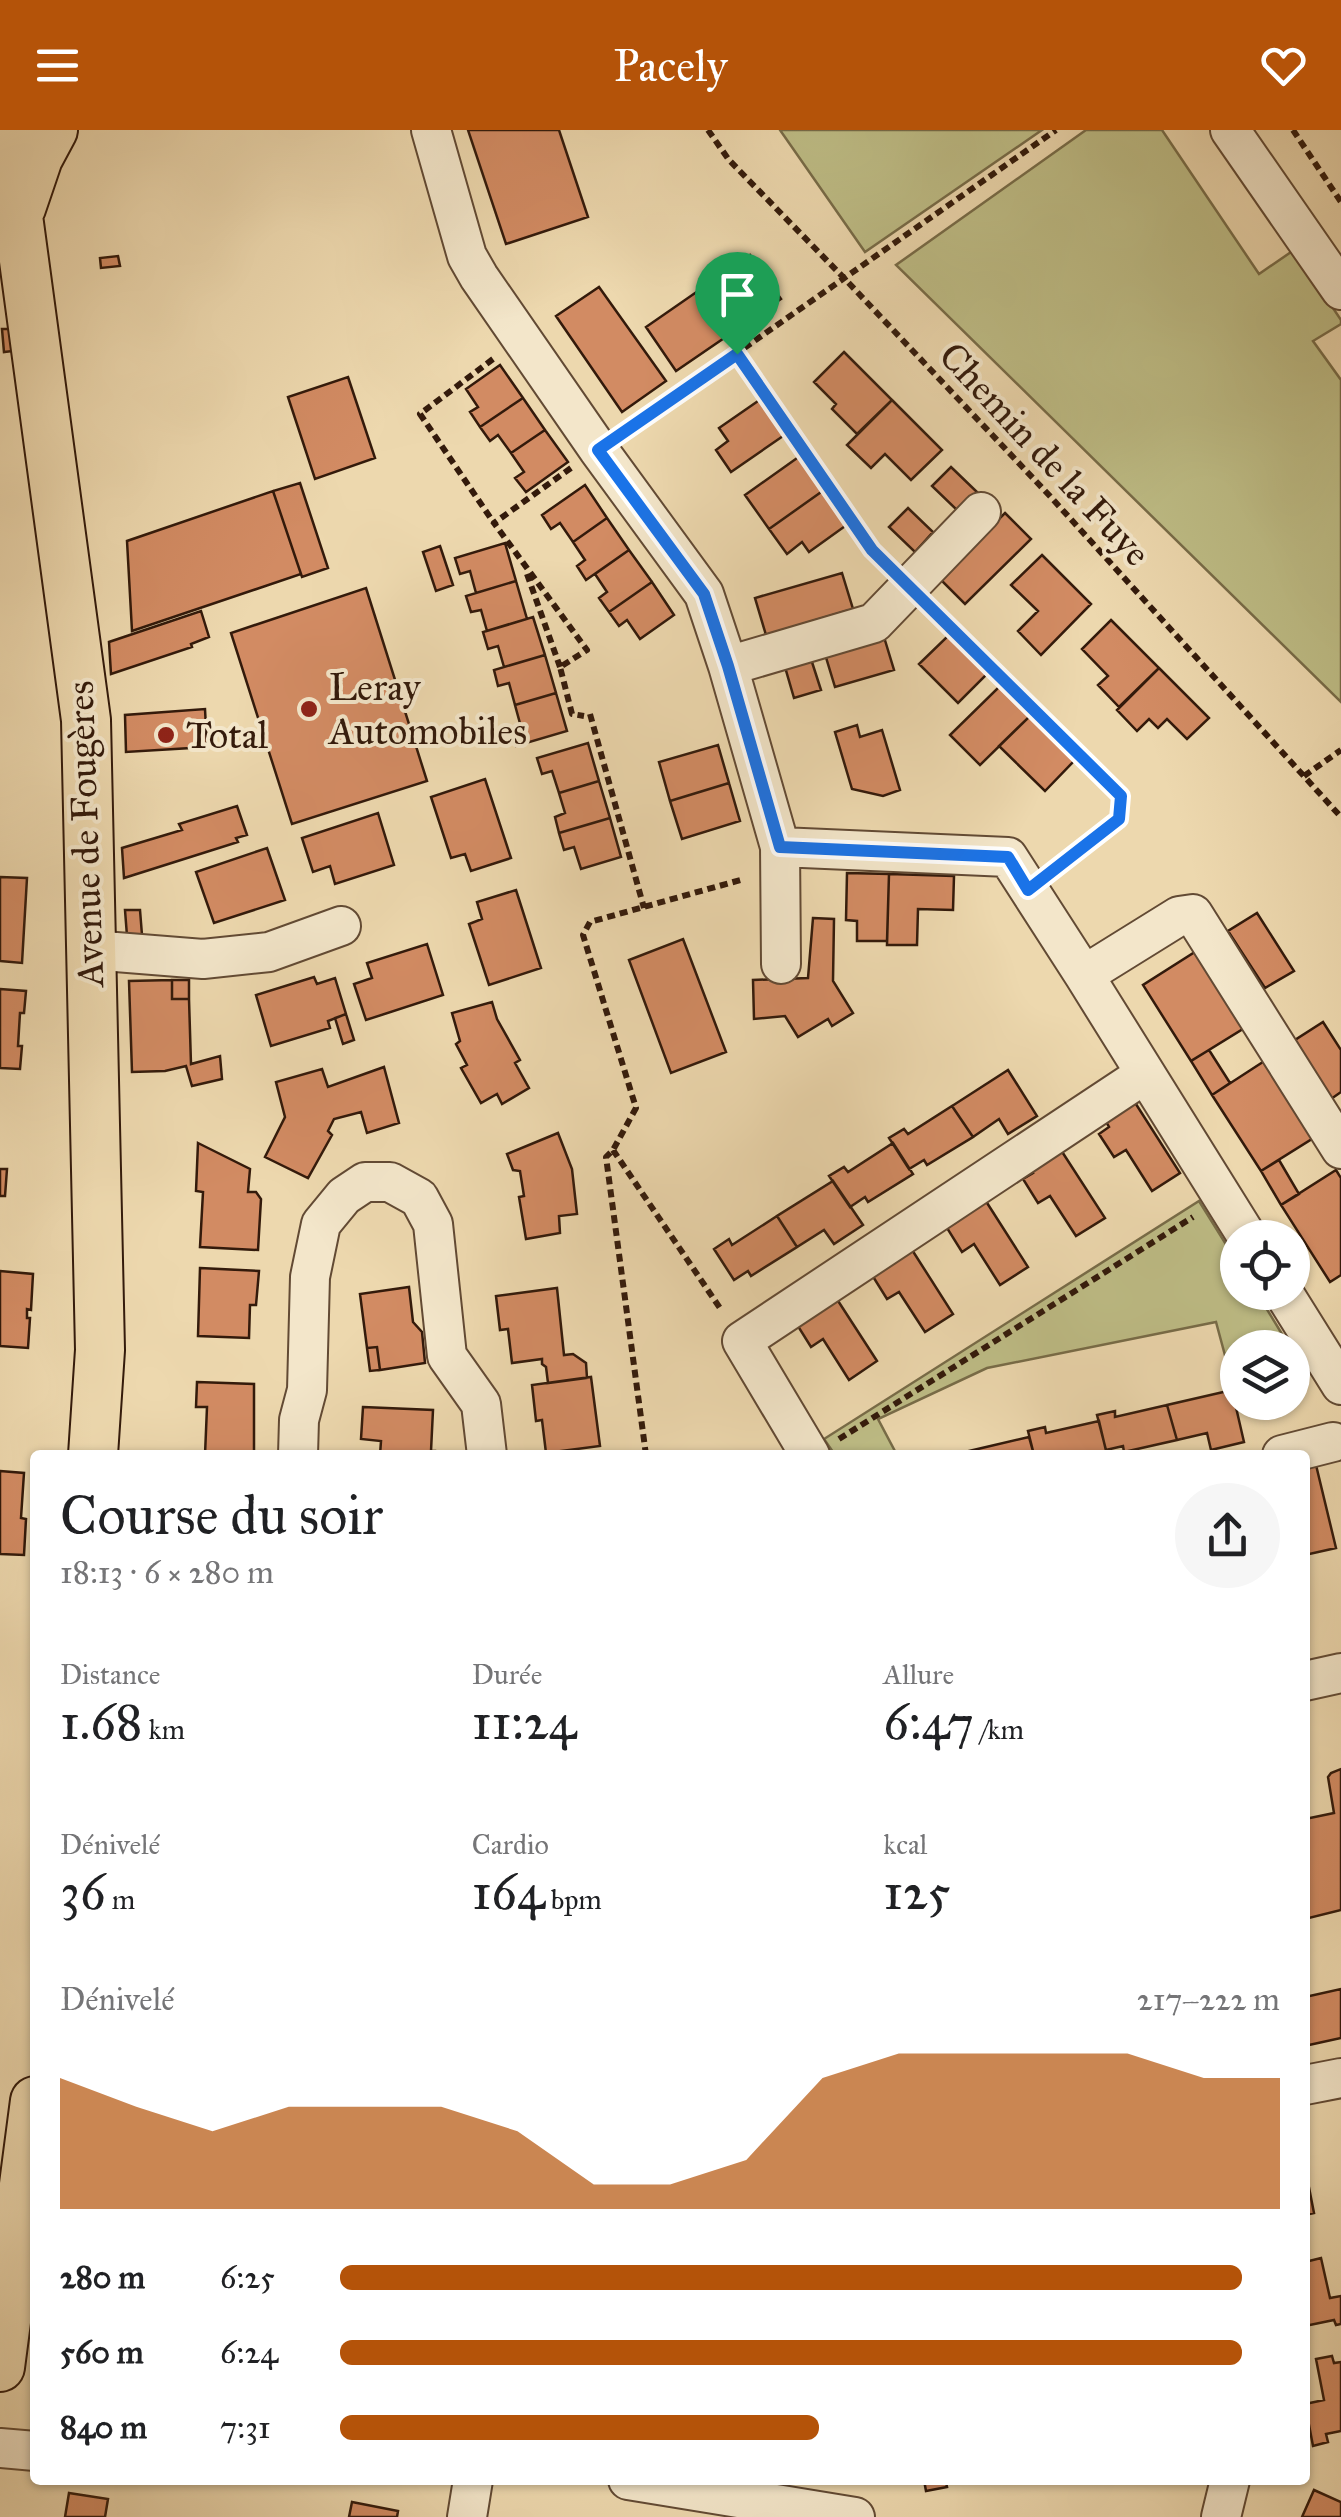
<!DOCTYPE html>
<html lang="fr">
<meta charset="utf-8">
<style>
body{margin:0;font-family:"IM FELL Great Primer",serif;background:#f6f6f6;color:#202124;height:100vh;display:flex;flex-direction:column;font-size:38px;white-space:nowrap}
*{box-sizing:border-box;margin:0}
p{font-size:32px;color:#757577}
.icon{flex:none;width:55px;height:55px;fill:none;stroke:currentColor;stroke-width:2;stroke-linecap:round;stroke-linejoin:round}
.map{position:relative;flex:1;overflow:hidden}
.details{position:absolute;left:30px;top:1320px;width:1280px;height:1035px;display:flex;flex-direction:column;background:#fff;border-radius:10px;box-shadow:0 2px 8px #0004}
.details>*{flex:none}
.controls{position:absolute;left:1220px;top:1090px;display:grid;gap:20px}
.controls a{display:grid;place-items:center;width:90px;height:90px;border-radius:50%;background:#fff;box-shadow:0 2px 8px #0004;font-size:50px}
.pin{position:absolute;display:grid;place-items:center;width:85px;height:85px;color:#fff;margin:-102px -42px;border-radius:50% 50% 50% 0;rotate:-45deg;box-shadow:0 0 10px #0007}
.pin .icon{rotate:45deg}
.round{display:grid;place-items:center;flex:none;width:105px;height:105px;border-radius:52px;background:#f6f6f6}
.overview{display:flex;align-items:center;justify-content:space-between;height:170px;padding:0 30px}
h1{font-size:55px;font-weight:600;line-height:75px}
.figures{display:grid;grid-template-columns:repeat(3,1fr);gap:15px;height:170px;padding:10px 30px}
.figures div{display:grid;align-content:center}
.figures b{font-size:50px;font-weight:600}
.figures small{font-size:28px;font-weight:400}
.figures p{font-size:28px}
.chart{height:280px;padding:20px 30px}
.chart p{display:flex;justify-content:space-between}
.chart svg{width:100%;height:180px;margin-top:10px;fill:#b45309;opacity:.7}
ul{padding:0 30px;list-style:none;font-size:32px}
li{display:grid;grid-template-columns:160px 120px 1fr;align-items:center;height:75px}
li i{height:25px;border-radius:12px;background:#b45309}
header{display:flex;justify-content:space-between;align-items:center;height:130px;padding:0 30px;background:#b45309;color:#fff;font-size:45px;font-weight:600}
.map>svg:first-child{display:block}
.green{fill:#bebd86;stroke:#786c48;stroke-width:2.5}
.building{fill:#d28b63;stroke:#331a0b;stroke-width:2.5}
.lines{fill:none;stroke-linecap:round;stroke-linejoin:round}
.minor-casing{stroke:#624a34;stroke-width:42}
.major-casing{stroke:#331a0b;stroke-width:52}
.path{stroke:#331a0b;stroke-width:6;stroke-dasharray:8 5;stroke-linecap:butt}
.minor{stroke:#f3e6ca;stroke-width:38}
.major{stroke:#edd8ae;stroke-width:48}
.route-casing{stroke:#fff;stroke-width:20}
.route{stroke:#1a73e8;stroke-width:12}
.poi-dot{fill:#8f2418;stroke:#f3e6ca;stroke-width:4}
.labels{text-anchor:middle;stroke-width:8;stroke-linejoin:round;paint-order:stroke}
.street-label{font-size:38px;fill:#331a0b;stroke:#f3e6ca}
.poi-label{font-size:38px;fill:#331a0b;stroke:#f3e6ca;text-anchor:start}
</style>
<header><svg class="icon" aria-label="menu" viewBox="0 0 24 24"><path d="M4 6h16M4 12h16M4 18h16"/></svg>Pacely<svg class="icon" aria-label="heart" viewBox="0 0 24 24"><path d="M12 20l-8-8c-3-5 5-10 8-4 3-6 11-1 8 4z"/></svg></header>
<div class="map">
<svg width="1341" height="2387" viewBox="0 0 1341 2387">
<rect width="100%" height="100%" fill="#edd8ae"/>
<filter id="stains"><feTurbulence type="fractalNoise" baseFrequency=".002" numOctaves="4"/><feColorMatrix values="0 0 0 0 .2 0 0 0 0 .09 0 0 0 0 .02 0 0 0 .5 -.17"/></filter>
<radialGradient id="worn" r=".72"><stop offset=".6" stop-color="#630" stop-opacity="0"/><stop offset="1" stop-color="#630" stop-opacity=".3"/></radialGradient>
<path class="green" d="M780 0H1042L865 122Z
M1086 0H1162L1259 144 1294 120 1341 190V194L1313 211 1341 250V572L896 135Z
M1199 1071 1237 1132 1238 1162 1257 1163 1282 1204 1252 1217 1238 1218 1237 1224 1226 1229 1216 1192 987 1238 878 1289 897 1325H835L824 1309Z"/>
<path class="building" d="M468 0H559L588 87 506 114Z
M750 125 781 169 676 241 646 197Z
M118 126 120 136 101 138 100 128Z
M599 157 666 251 622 282 556 186Z
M2 199H10L13 221 4 222Z
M844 222 892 270 857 304 832 279 836 274 814 252Z
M500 235 523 268 480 297 470 282 478 277 466 259Z
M348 247 375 328 315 349 288 267Z
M523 268 545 300 511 323 498 305 490 311 480 297Z
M761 269 786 304 731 342 716 320 728 311 719 298Z
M892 270 942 320 911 350 885 324 871 338 847 315Z
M545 300 568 332 526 362 515 348 524 342 511 323Z
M800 326 824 360 769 399 745 365Z
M951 337 977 362 958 381 932 356Z
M300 353 328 438 302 447 273 361Z
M585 355 607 388 573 412 560 393 551 399 542 385Z
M824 360 848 394 809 422 802 412 787 424 769 399Z
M273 361 301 444 132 501 127 411Z
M908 378 933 402 915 422 889 397Z
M1005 383 1031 409 965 474 939 448Z
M607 388 629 420 586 450 577 436 585 430 573 412Z
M505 413 516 451 476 463 470 441 460 444 455 428Z
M440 416 453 455 436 461 423 422Z
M629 420 652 452 609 482 599 468 607 462 595 444Z
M1042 425 1091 474 1041 525 1018 501 1038 481 1011 455Z
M842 443 853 479 766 505 755 468Z
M516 451 527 489 487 501 481 480 471 482 466 466Z
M652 452 674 485 640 509 627 490 619 496 609 482Z
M366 458 427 651 292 694 231 503Z
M201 481 209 507 191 514 192 517 111 544 109 512Z
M533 487 545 525 504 537 498 516 488 519 483 502Z
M1111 490 1159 538 1119 577 1098 555 1108 546 1082 519Z
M950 504 988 543 958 573 919 534Z
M884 507 894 540 835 557 825 524Z
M545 525 556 563 515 575 509 553 498 556 494 540Z
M811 529 821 560 794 568 785 537Z
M1159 538 1209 588 1187 609 1167 589 1158 598 1149 589 1137 601 1117 580Z
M1000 556 1030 586 980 635 950 605Z
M556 563 567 601 516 616 512 599 521 597 515 575Z
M205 579 207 617 126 622 125 585Z
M1030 586 1074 631 1045 661 999 616Z
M857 595 860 607 882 600 900 660 883 666 852 659 835 602Z
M588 613 599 651 559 663 552 641 542 644 537 628Z
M718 615 729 653 670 671 659 632Z
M485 649 511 728 471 741 465 724 451 728 431 667Z
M599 651 610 688 559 703 555 687 565 683 559 663Z
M729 653 740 691 682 709 670 671Z
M237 676 247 705 236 708 238 712 124 748 122 718 182 700 179 694Z
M378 683 394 735 335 754 330 736 313 742 302 708Z
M610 688 621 727 581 739 574 717 564 720 559 703Z
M267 718 285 770 214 793 196 742Z
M847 743 889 744 887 811H857V791L846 790Z
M889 744 954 746 953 780 918 779 917 815H887Z
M0 747 27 748 22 833 0 831Z
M516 760 541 838 489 855 469 794 482 789 477 772Z
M125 780H140L142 805 127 806Z
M1257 783 1294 841 1265 858 1228 801Z
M813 788 834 789 833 851 853 883 832 896 828 889 798 907 785 886 754 889 753 850 808 848Z
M683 809 726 922 671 943 629 830Z
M427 814 443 865 366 890 354 854 372 848 367 833Z
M1198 820 1246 897 1191 931 1143 855Z
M314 847 317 854 335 848 346 884 328 891 330 898 271 916 256 865Z
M172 850V869H189L191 934 220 926 222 949 192 956 186 936 165 941 132 942 129 851Z
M172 850H189V869H172Z
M0 859 26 861 24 883H20L18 916H22L20 939 0 938Z
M492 872 497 889 520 930 515 933 529 958 502 974 497 964 481 973 461 938 467 935 456 914 460 911 452 883Z
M346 884 354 910 343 914 335 888Z
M1323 892 1341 920V962L1331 969 1295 910Z
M1209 920 1230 953 1212 965 1191 931Z
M1266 930 1315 1007 1261 1041 1212 965Z
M384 937 399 993 367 1003 361 982 334 989 328 1001 332 1005 308 1048 265 1027 285 987 276 952 322 939 328 957Z
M1008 940 1037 986 1008 1004 999 989 973 1007 952 976Z
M1134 971 1180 1043 1152 1061 1126 1020 1114 1027 1099 1004 1109 997 1105 990Z
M952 976 973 1007 927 1035 924 1030 909 1039 889 1008 904 999 908 1004Z
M558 1003 572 1039 577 1084 559 1086 560 1103 526 1109 519 1067 524 1066 520 1041 513 1040 507 1024Z
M198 1013 250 1039 248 1062H256L261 1069 258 1120 200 1117 203 1062 196 1061Z
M893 1013 913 1044 868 1072 865 1067 850 1077 829 1046 844 1037 848 1042Z
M1059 1017 1105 1088 1076 1106 1050 1066 1038 1073 1023 1049 1033 1043 1029 1036Z
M1279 1030 1299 1064 1281 1075 1261 1041Z
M0 1039H7L5 1066H0Z
M1336 1040 1341 1048V1145L1330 1152 1281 1075Z
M833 1051 863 1095 834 1114 824 1100 797 1117 777 1086Z
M982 1065 1028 1137 1000 1155 974 1114 962 1122 947 1098 958 1091 953 1084Z
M777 1086 797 1117 751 1146 748 1141 734 1150 714 1119 729 1109 732 1115Z
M907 1112 953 1184 925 1202 899 1162 887 1169 872 1145Z
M200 1138 259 1141 256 1175H250L249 1208 198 1206Z
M0 1141 33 1144 31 1180 27 1179V1188H30L28 1218 0 1216Z
M409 1157 413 1192 422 1202 425 1233 380 1240 377 1217 367 1218 360 1164Z
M557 1158 564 1225 573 1224 586 1233 587 1248 548 1253 546 1237 542 1234V1229L512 1233 508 1199 500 1200 496 1166Z
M831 1160 877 1231 849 1250 823 1209 811 1217 796 1193Z
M377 1217 380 1240 370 1241 367 1218Z
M591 1247 600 1316 546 1323 542 1290 536 1291 532 1255Z
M197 1252 254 1254V1325H205L207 1277H196Z
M1232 1260 1244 1312 1211 1320 1207 1303 1177 1310 1167 1275Z
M1167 1275 1177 1310 1124 1322 1123 1316 1106 1320 1097 1285 1115 1281V1287Z
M363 1277 433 1280 431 1321H435V1325H380L381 1311 361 1309Z
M1099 1291 1107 1325H1034L1028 1301 1045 1297 1046 1303Z
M1029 1307 1034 1325H966L965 1322Z
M1316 1335 1336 1418 1305 1425V1338Z
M0 1341 24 1343 21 1388 26 1389 24 1425 0 1424Z
M1341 1639V1780L1305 1789V1689L1334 1683 1328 1647 1331 1643Z
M1341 1859V1908L1309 1915 1305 1897V1867Z
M1305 2037 1314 2083 1305 2085Z
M1321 2128 1330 2168 1341 2166V2194L1336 2195 1334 2190 1305 2196V2132Z
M1332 2226 1334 2233 1341 2232V2301L1326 2304 1328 2312 1313 2316 1305 2274 1324 2270 1316 2229Z
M924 2350H957L946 2352 947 2357 926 2361Z
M1314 2360 1341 2372V2387H1302Z
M69 2363 108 2369 105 2387H65Z
M352 2372 398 2381 397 2387H349Z"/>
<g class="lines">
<defs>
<path id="minor" d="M431 0 467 126 479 147 598 319 704 464 728 536 780 717 1008 727 1084 845
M1230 0 1341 160
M728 536 874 493 981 382
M780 717 781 834
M91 820 203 829 269 822 341 796
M1248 1108 1084 845 1179 786 1193 784 1341 1019
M1283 1162 1341 1255
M298 1325 299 1290 307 1260 310 1147 321 1094 344 1066 365 1052H390L419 1068 433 1094 447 1226 481 1274 487 1325
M810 1325 742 1211 1145 944
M1282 1325 1333 1312
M1305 1551 1341 1543
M1305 1955 1341 1948
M0 2318 35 2321
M628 2350 855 2387
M467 2387 473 2350
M1221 2387 1230 2350"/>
<path id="major" d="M8 0 18 86 86 590 100 1220 93 1325
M21 78 38 28 53 0
M0 2237 35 1971"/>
</defs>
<use href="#minor" class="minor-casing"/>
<use href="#major" class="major-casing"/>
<path class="path" d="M708 0 729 30 844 148 1048 364 1341 687
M1293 0 1341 72
M737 224 872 420 883 431
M493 229 420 284 494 393
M627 300 1056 0
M571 338 494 393 587 520 560 537 572 584 584 586
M527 444 560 537
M935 482 1121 666 1119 689 1058 737
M590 584 644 778
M1304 646 1341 620
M613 1020 722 1181
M839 1309 1193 1087
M646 1325 606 1027 613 1020 636 978 583 805 590 792 744 749"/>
<use href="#minor" class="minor"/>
<use href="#major" class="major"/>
</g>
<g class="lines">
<defs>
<path id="route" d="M737 224 872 420 1121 666 1119 689 1028 760 1008 727 780 717 728 536 704 464 598 320Z"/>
</defs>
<use href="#route" class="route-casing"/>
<use href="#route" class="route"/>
</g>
<g class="poi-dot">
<circle cx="309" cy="579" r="10"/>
<circle cx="166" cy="605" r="10"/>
</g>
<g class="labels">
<g class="street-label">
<text transform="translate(1045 324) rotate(47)" y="13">Chemin de la Fuye</text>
<text transform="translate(85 704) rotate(-92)" y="13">Avenue de Fougères</text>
</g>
<g class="poi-label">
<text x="329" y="570">Leray<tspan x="329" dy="44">Automobiles</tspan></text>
<text x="186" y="618">Total</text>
</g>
</g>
<rect width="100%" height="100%" filter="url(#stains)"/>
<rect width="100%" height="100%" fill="url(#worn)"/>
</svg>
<div class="controls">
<a><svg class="icon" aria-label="locate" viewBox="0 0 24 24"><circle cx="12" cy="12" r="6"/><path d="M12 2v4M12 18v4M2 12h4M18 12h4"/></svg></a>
<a><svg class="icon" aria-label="layers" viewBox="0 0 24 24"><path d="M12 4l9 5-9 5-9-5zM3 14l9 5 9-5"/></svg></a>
</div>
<div class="pin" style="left:737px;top:224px;background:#1e9e55"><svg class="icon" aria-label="arrive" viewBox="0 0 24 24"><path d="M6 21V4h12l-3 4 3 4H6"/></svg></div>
<section class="details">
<div class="overview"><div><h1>Course du soir</h1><p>18:13 · 6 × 280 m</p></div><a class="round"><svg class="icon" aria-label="share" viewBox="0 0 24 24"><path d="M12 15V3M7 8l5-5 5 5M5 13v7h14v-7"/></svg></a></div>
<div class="figures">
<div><p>Distance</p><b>1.68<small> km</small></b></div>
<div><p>Durée</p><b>11:24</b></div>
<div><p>Allure</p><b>6:47<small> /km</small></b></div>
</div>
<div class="figures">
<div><p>Dénivelé</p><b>36<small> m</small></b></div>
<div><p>Cardio</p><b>164<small> bpm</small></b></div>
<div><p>kcal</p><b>125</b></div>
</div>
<div class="chart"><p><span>Dénivelé</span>217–222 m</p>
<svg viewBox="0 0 160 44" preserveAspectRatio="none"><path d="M0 44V12L10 19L20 25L30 19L40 19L50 19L60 25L70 38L80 38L90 32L100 12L110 6L120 6L130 6L140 6L150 12L160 12V44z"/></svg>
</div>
<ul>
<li><b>280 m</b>6:25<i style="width:96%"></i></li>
<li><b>560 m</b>6:24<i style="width:96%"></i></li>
<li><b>840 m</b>7:31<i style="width:51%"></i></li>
</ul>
</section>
</div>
